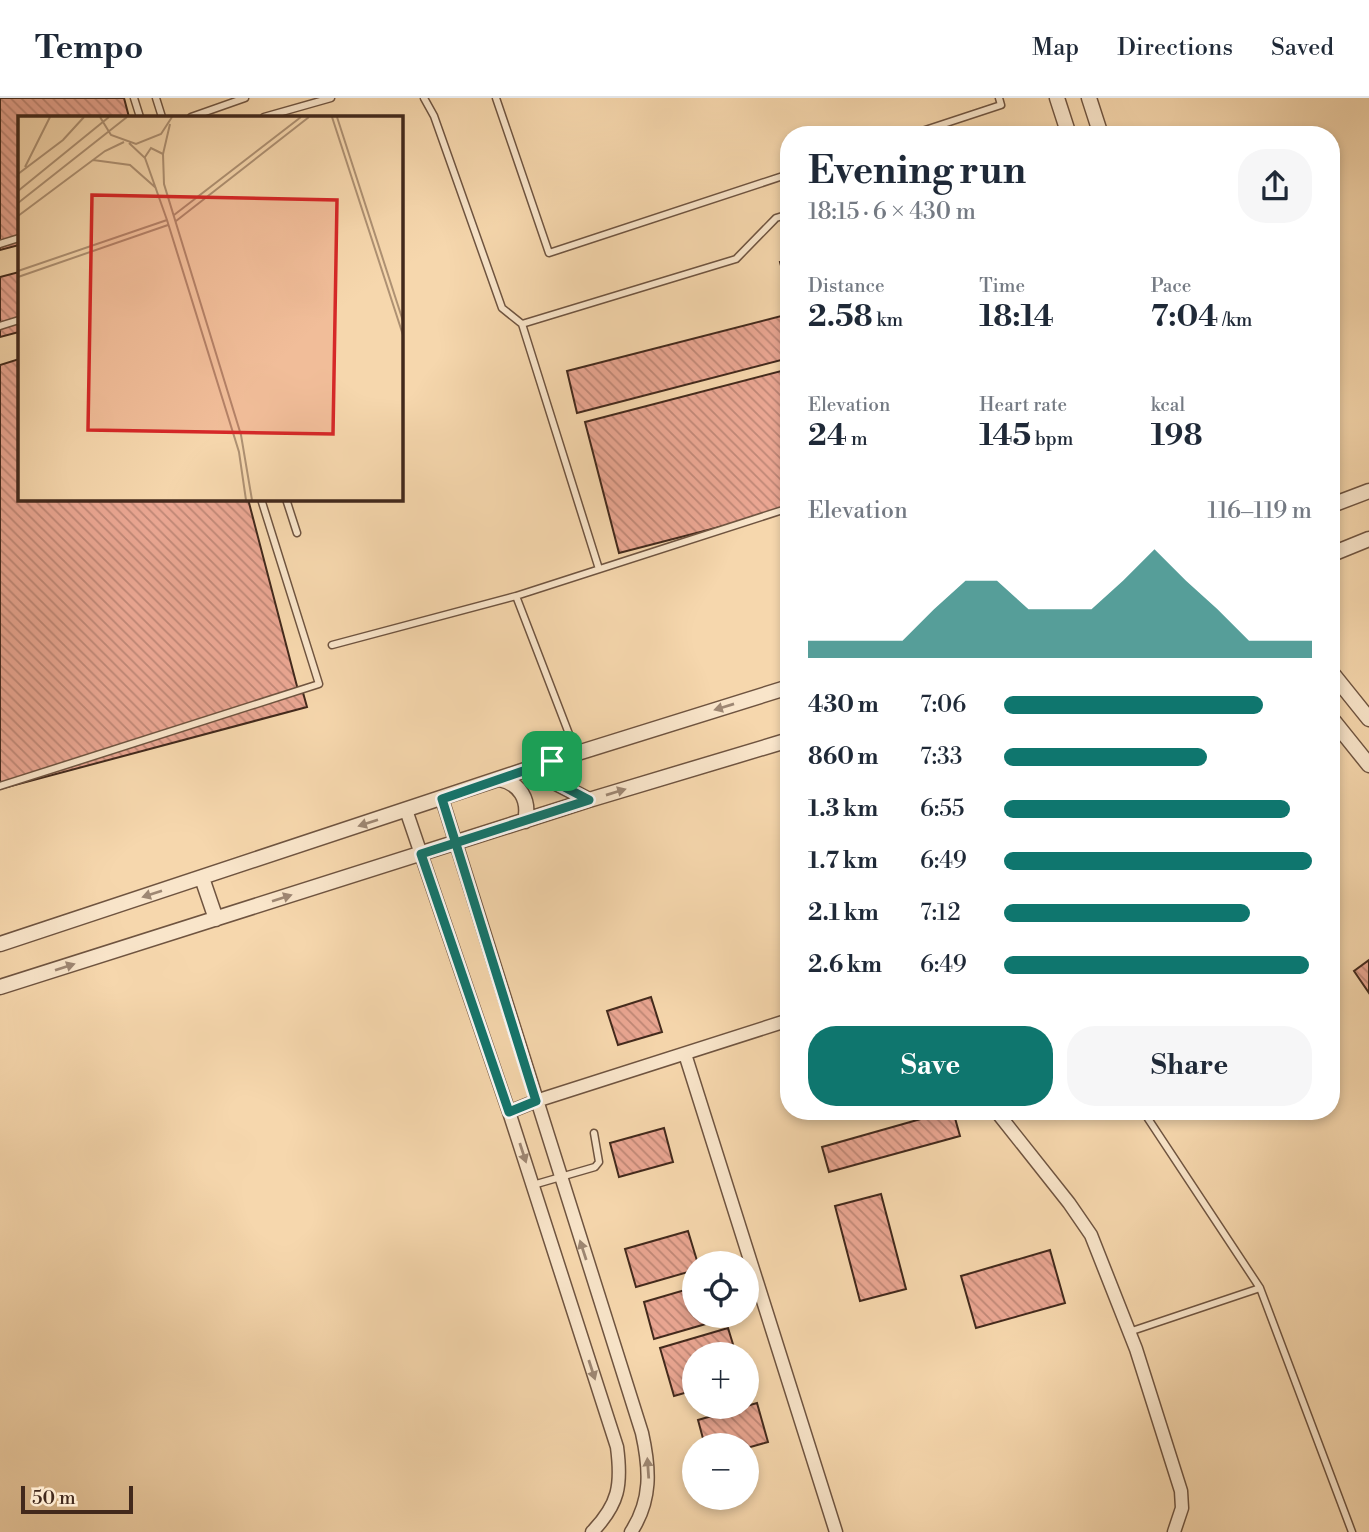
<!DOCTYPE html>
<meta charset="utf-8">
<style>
body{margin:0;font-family:"Libre Bodoni",serif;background:#f6f6f7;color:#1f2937;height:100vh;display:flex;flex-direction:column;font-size:26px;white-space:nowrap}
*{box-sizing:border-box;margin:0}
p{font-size:23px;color:#747a83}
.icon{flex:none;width:38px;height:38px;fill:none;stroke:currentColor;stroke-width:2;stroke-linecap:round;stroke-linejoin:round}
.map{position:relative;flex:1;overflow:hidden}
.sheet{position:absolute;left:780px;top:28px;width:560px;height:994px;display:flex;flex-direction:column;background:#fff;border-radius:28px;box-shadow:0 4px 10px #0003}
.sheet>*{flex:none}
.controls{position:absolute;left:682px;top:1153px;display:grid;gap:14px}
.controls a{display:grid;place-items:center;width:77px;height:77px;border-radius:50%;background:#fff;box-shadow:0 4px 10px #0003;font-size:35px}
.scale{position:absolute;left:21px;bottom:18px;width:112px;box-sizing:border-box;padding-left:7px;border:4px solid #42291c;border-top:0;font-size:19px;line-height:24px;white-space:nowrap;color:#42291c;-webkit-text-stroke:5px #f9e5ca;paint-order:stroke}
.pin{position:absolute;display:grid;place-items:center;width:60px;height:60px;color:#fff;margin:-30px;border-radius:14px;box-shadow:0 4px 10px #0006}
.round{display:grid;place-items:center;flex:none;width:74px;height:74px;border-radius:28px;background:#f6f6f7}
.overview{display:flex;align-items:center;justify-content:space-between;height:119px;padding:0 28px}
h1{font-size:38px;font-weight:800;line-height:52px}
.figures{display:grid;grid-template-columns:repeat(3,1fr);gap:10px;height:119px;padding:7px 28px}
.figures div{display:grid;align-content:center}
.figures b{font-size:30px;font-weight:800}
.figures small{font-size:19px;font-weight:400}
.figures p{font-size:19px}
.chart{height:196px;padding:14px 28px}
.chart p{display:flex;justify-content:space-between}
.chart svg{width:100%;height:126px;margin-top:7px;fill:#0f766e;opacity:.7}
.button{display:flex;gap:14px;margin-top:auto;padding:14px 28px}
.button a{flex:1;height:80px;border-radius:28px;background:#0f766e;color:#fff;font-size:28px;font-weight:800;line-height:80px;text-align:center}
.button a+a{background:#f6f6f7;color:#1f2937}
ul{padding:0 28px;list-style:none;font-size:23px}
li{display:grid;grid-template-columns:112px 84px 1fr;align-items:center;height:52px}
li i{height:18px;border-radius:9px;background:#0f766e}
header{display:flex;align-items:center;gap:42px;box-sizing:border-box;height:98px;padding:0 35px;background:#fff;border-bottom:2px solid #e0e1e3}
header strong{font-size:33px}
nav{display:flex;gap:38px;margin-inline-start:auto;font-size:24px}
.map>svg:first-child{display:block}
.building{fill:url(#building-back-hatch);stroke:#42291c;stroke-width:2}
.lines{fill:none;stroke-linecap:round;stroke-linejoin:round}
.service-casing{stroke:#6f5440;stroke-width:9}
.minor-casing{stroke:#6f5440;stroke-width:15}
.tertiary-casing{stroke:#6f5440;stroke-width:17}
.service{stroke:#f9e5ca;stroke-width:6}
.minor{stroke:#f9e5ca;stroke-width:12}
.tertiary{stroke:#f9e5ca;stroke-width:14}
.oneway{fill:#9e8773}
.route-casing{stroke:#fff;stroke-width:14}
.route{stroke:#0f766e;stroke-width:9}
.inset-road{fill:none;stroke:#ae9173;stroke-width:2}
.view{fill:#d62828;fill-opacity:0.15;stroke:#d62828;stroke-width:3.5}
.inset-edge{fill:none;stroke:#42291c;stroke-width:3.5}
</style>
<header>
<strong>Tempo</strong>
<nav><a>Map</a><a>Directions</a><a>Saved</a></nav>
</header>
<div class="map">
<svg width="1369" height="1434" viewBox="0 0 1369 1434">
<defs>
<pattern id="building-back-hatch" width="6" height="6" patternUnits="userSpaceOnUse" patternTransform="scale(1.75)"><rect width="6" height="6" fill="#eaa692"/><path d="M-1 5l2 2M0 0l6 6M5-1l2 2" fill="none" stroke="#bf8776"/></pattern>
</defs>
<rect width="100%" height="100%" fill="#f6d7ad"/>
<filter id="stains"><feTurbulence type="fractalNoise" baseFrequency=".00286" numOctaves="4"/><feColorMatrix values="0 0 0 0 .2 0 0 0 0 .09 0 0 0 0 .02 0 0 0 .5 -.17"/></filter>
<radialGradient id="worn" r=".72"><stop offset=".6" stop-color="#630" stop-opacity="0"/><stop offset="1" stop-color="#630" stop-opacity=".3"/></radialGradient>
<path class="building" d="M0 0H124L129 19H19V147L0 152Z
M789 162V199L780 164Z
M19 174V234L0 239V179Z
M789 216V260L577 315 567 273Z
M19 261V401H248L298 592 302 591 307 609 0 691V267Z
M789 271V411L619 455 585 324Z
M1369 862V895L1354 873Z
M651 899 662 934 618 947 607 913Z
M949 1013H953L960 1038 829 1074 822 1049Z
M664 1030 673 1064 619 1079 610 1045Z
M881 1096 906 1191 860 1203 835 1108Z
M688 1133 698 1166H695V1172L636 1189 625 1151Z
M1050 1152 1065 1205 976 1230 961 1178Z
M695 1189V1218H714L716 1223 654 1241 644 1204Z
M728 1230 736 1256H695V1292L674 1298 660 1250Z
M757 1305 768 1344 747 1350V1348H705L698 1322Z"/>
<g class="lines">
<defs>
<path id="service" d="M134 0 140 19
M156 0 162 19
M424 0 434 18 502 210 522 226 599 471
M496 0 549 155 789 76
M191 19 245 0
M264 19 331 0
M910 37 1001 7 999 0
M0 146 19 140
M522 226 736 161 776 120 789 116
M0 228 19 222
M286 401 297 435
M516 498 576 654
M332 547 516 498 789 410
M0 688 319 586 261 401
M1143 1013 1260 1190 1352 1434
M533 1087 595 1069 599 1064 594 1035
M1129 1234 1260 1190"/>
<path id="minor" d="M442 701 642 1335C650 1371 652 1402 631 1434
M406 712 509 1014 617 1349C622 1387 619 1406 592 1434
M685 956 836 1434
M996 1013 1069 1105 1091 1137 1136 1251 1181 1393 1182 1410 1174 1434
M509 1014 536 1003 789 922"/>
<path id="tertiary" d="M1057 0 1069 37
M1089 0 1101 37
M1332 407 1369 393
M1332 456 1369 441
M1332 575 1369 621
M1332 621 1369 667
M552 663 549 674 554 684 589 702
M499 681C520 685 530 702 525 723
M202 780 216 821
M0 846 552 663 789 589
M0 889 589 702 789 642"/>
</defs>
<use href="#service" class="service-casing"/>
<use href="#minor" class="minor-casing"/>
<use href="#tertiary" class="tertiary-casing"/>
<use href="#service" class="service"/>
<use href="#minor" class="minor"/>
<use href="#tertiary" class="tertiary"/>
</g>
<defs><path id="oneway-solid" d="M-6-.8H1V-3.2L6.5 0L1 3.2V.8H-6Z" transform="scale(1.75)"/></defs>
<g class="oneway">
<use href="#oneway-solid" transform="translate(724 609) rotate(163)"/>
<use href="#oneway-solid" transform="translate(616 694) rotate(-17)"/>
<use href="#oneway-solid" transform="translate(368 725) rotate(162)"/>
<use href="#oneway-solid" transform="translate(152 796) rotate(162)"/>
<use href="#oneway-solid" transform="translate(282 800) rotate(-18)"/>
<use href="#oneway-solid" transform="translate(65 869) rotate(-18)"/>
<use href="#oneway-solid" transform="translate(523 1055) rotate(72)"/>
<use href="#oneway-solid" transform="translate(583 1152) rotate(-108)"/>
<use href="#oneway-solid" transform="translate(592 1272) rotate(72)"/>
<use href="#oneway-solid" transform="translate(648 1370) rotate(-94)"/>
</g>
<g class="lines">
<defs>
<path id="route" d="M552 663 442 701 536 1003 509 1014 421 756C477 738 533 720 589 702L555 684 549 674 552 663"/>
</defs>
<use href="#route" class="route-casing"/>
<use href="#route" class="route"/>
</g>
<g transform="translate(18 18)">
<rect width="385" height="385" fill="#f6d7ad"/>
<path class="inset-road" d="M82 1 93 19 118 28 143 18 154 1M314 1 385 219M319 1 385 205M152 8 145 38 146 68 223 319 234 384M111 27 127 42 149 104 221 336 228 384M127 41 133 32 145 38M75 44 112 49 138 72M7 51 32 1M0 58 45 24 66 1M0 75 91 1M0 87 109 1M156 99 283 1M0 100 87 35 106 26M158 105 291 1M0 155 149 104M0 161 150 109"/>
<path class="view" d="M74 79 319 84 315 318 70 314Z"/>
<rect width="385" height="385" class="inset-edge"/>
</g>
<rect width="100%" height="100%" filter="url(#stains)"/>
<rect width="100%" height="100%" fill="url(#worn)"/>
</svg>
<div class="controls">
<a><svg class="icon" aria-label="locate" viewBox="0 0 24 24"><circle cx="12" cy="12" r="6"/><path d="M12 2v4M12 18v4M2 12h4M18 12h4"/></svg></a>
<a>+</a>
<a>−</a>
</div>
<div class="scale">50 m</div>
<div class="pin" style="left:552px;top:663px;background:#1e9e55"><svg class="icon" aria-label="arrive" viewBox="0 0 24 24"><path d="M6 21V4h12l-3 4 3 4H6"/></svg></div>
<section class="sheet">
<div class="overview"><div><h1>Evening run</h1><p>18:15 · 6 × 430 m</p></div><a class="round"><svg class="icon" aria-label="share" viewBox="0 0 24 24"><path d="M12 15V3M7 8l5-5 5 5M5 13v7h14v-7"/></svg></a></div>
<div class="figures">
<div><p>Distance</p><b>2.58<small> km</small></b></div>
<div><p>Time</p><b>18:14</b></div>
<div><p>Pace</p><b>7:04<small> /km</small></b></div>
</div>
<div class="figures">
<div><p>Elevation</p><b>24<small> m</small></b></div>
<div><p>Heart rate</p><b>145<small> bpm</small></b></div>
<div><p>kcal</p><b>198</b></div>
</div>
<div class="chart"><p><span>Elevation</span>116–119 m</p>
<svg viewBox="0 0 160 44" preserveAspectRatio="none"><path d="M0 44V38L10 38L20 38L30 38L40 27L50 17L60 17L70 27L80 27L90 27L100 17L110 6L120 17L130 27L140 38L150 38L160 38V44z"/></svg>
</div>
<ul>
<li><b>430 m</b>7:06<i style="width:84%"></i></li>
<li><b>860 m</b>7:33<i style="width:66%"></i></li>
<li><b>1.3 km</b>6:55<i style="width:93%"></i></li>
<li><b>1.7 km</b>6:49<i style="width:100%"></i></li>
<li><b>2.1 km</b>7:12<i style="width:80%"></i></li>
<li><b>2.6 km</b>6:49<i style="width:99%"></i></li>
</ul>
<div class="button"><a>Save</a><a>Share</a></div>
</section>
</div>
